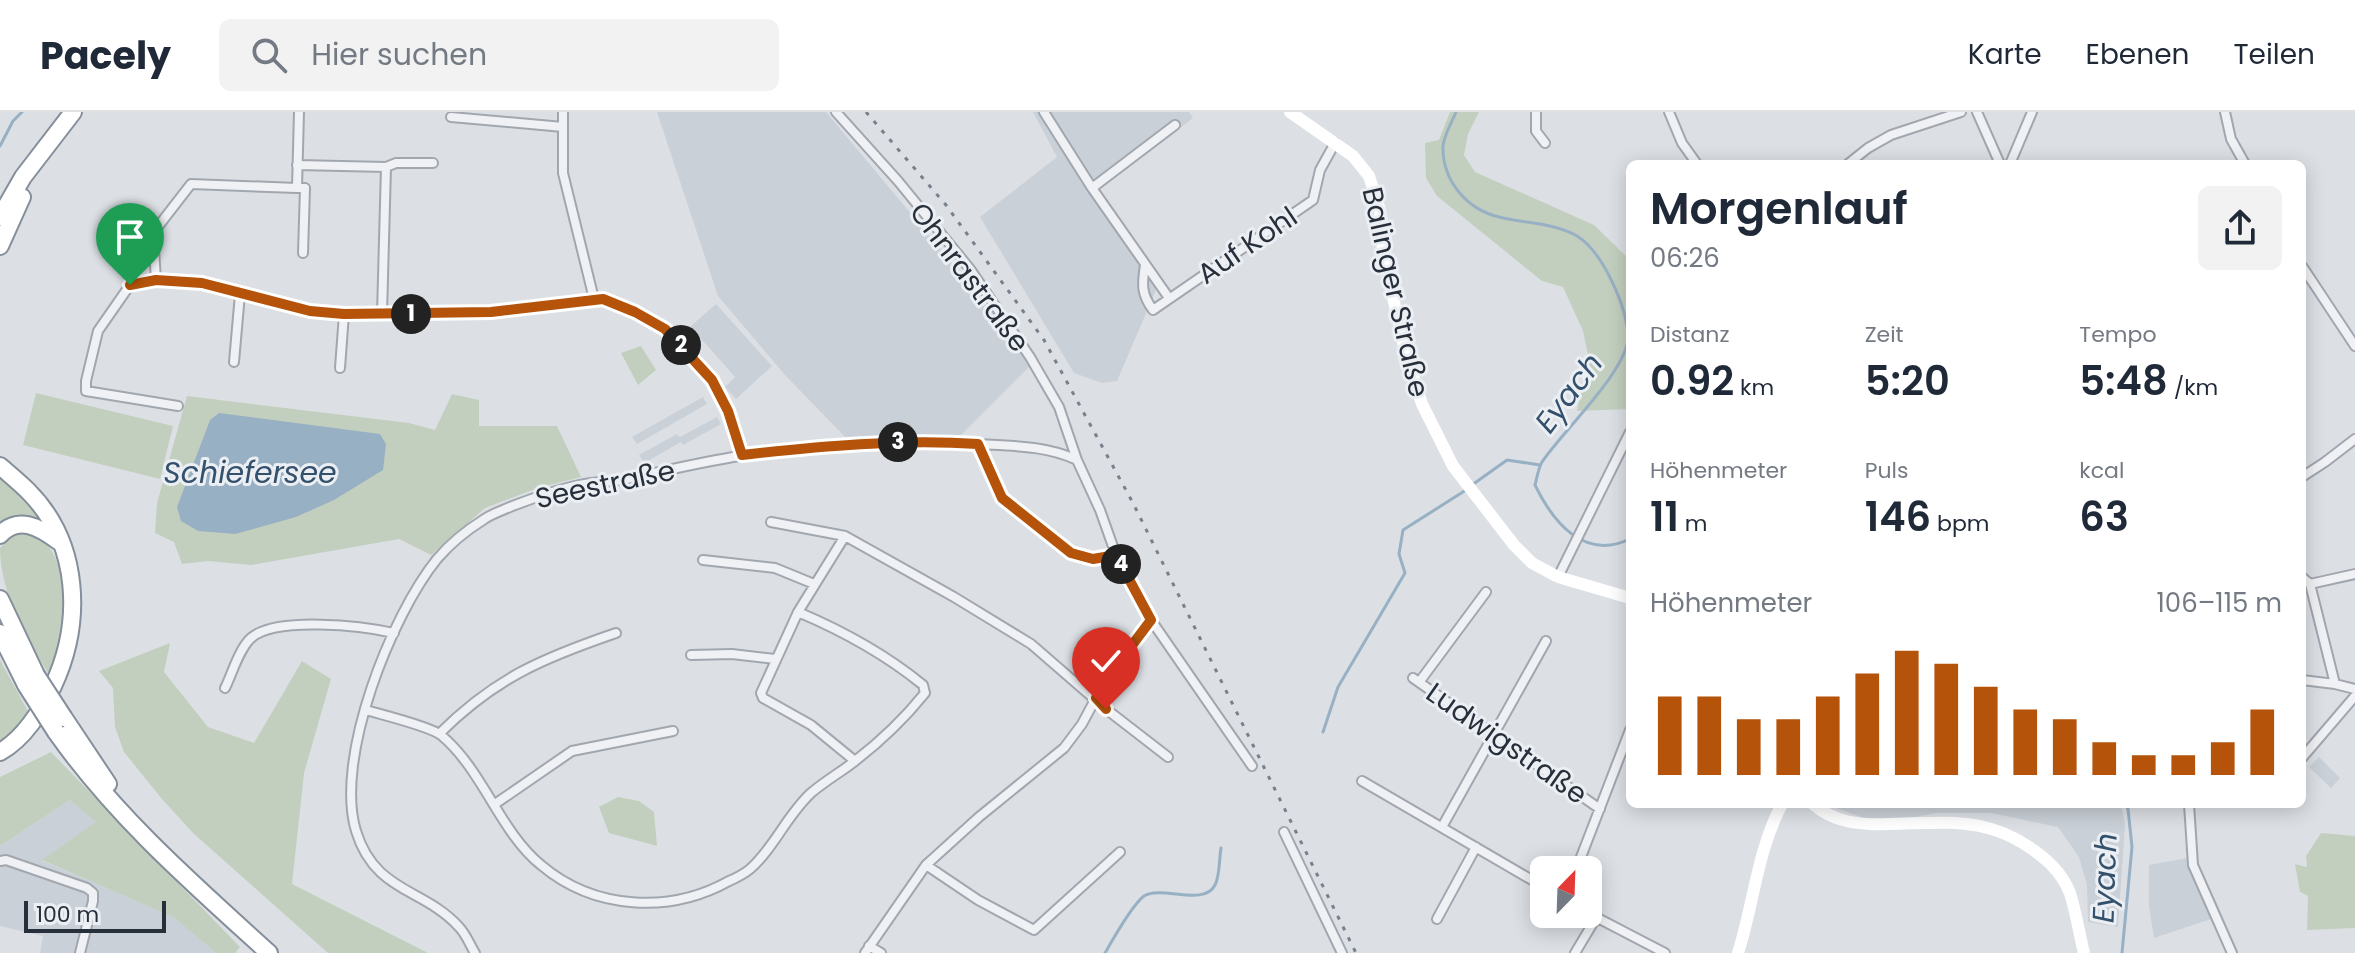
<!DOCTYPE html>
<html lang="de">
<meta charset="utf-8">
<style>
body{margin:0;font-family:Poppins,sans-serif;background:#f2f2f3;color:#1f2937;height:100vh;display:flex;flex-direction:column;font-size:30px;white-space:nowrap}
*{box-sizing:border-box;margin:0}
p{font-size:26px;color:#747a83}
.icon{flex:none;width:44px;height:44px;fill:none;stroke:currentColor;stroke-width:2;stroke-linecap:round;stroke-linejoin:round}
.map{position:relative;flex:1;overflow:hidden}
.side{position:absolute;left:1626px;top:48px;width:680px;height:648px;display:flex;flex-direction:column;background:#fff;border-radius:12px;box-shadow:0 4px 20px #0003}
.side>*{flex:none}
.needle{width:52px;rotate:23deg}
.fabs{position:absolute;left:1530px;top:744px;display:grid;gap:16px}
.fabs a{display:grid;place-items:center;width:72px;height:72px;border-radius:12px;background:#fff;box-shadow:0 4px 20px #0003;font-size:40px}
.scale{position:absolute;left:24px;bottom:20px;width:142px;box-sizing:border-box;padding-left:8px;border:4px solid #272f3b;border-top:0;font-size:22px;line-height:28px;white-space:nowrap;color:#272f3b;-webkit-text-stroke:6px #ebeff3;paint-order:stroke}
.pin{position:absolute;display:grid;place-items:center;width:68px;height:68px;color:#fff;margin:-82px -34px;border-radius:50% 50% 50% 0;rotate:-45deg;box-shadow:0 0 8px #0007}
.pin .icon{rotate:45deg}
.km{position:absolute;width:40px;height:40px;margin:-20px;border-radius:50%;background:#222;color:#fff;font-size:22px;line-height:40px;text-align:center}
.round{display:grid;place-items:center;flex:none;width:84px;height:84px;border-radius:12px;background:#f2f2f3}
.headline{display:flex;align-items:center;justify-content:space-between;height:136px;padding:0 24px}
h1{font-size:44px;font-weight:600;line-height:60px}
.figures{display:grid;grid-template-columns:repeat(3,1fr);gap:12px;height:136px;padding:8px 24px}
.figures div{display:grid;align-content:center}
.figures b{font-size:40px;font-weight:600}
.figures small{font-size:22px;font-weight:400}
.figures p{font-size:22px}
.chart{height:224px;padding:16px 24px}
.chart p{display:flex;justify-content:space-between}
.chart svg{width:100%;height:144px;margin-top:8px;stroke:#b45309;stroke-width:6}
header{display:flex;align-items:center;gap:48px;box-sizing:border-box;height:112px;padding:0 40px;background:#fff;border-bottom:2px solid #e0e1e3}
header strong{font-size:38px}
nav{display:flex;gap:44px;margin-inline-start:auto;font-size:28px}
.search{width:560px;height:72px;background:#f2f2f3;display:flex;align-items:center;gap:20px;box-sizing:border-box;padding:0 28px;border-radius:12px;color:#747a83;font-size:30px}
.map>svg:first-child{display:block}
.built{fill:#cad0d7}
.green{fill:#c3cfbe}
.water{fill:#98b0c4}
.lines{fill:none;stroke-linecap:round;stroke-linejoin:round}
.stream{stroke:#98b0c4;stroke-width:3}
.street-casing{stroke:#a2a7af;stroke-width:12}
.highway-casing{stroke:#848f9b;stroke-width:20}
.street{stroke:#eff1f4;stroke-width:8}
.secondary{stroke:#fff;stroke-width:12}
.highway{stroke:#fff;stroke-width:16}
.rail{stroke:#77818e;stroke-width:3;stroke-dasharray:4 8;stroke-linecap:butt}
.highway-bridge-casing{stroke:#848f9b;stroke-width:20;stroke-linecap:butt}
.highway-bridge{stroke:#fff;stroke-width:16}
.route-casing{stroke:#fff;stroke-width:16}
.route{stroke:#b45309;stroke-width:10}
.labels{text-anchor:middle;stroke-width:6;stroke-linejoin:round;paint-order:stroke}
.street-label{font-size:28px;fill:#272f3b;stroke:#ebeff3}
.water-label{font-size:30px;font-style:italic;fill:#33506c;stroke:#ebeff3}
</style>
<header>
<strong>Pacely</strong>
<div class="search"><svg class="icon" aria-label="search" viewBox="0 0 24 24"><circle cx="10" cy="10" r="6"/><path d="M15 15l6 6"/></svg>Hier suchen</div>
<nav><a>Karte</a><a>Ebenen</a><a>Teilen</a></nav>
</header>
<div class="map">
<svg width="2355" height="841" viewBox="0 0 2355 841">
<rect width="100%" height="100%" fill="#dce0e5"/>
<path class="built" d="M657 0H826L999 207 1030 254 961 323 847 327 785 263 718 184Z
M1033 0H1189L1193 6 1100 77 1156 178 1117 269 1102 271 1074 261 980 105 1057 45Z
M716 192 772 254 736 287 725 275 735 265 696 221 689 227 683 221Z
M703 285 707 292 637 332 632 325Z
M717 305 721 312 683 333 681 330 644 351 639 343 677 322 680 325Z
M2319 645 2340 666 2331 676 2309 655Z
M70 688 97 710 43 749 176 806 216 841H40L43 824 0 814V734Z
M1838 692H2121L2125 712 2118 815 2088 810 2087 773 2079 745 2058 715 1991 701H1936L1905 707 1864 706 1836 696Z
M2187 746 2214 806 2154 826 2149 794V753Z"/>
<path class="green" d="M1450 0H1479L1468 22 1464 43 1475 60 1594 113 1630 148V297L1577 299 1588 243 1583 219 1563 175 1542 169 1437 84 1426 66 1425 31 1439 28Z
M641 234 656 258 638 273 621 241Z
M36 281 173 314 160 367 23 333Z
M452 282 479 288V314H557L581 365 538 376 485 396 431 443 399 427 251 453 208 449 182 452 174 430 155 421 157 391 187 284 409 311 435 318Z
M0 363 34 394 46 412 0 417Z
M19 420C60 419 67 478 64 510 62 529 55 548 51 566 28 528 0 482 0 436L11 423Z
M170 531 164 560 208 615 254 631 302 549 331 567 304 661 292 772 428 841H328L193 721 162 687 124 640 115 615 113 576 99 559Z
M0 548 30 603 0 636Z
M51 640 240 835 235 841H216L175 806 42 748 96 710 70 688 0 734V665Z
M618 685 639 689 654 700 657 734 609 721 599 695Z
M2321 721 2355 724V816L2307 818 2308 784 2300 780 2295 752 2307 755 2306 744Z"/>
<path class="water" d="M219 301 380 322 386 332 383 358 334 388 296 405 235 422 198 419 181 409 177 395 210 308Z"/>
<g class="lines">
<path class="stream" d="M1456 0C1452 10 1444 23 1443 34 1442 68 1466 97 1499 105 1522 111 1556 111 1577 124 1603 140 1627 195 1628 225 1628 258 1561 321 1542 350 1538 357 1537 366 1535 373 1553 410 1584 449 1630 427
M0 34 13 9 22 0
M1472 373 1507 348 1540 353
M1323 620 1338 575 1405 461 1399 442 1403 418 1466 378
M1105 841C1113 827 1132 793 1144 784 1162 773 1204 795 1215 773 1220 764 1219 747 1221 736
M2122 841 2132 735 2128 697 2125 692"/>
<defs>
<path id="street" d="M563 0V61L594 187
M836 0 898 69 970 157 1030 245 1059 295 1077 348 1100 398 1116 443 1136 481 1151 508 1252 654
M1044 0 1092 76 1169 186
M1536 0V19L1545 31
M1669 0 1682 31 1697 52
M1977 0 2000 52
M2225 0 2231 27 2245 52
M451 5 563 15
M1848 52 1868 36 1891 23 1961 0
M2010 52 2032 0
M297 53 386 55 382 202
M386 55 396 51H433
M297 76H305L303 141
M1092 76 1175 13
M1145 153C1142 172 1141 182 1153 198L1313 88 1320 58 1335 31
M2302 154 2355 234
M156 168 153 121 191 72 297 76 299 0
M234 250 240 182
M340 256 344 202
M178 294 86 279V269L98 219 130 173 156 168 202 171 310 199 344 202 491 200 603 187 635 200 665 217 712 268 728 299 742 343
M978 332 1002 386 1071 441 1093 447 1116 443
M2302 365 2325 350 2355 327
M771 410 845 424
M703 448 775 456 814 472
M1558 465 1630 320
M2302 465 2310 472 2335 572
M2310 472 2355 462
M691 543 732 542 775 547
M1413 566 1600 697
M2302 568 2335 572 2355 577
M1420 569 1486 480
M225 576C232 562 239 537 251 526 276 504 363 514 394 521
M366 598C383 603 429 614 441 623 483 658 500 720 541 753 594 798 670 802 729 769 736 766 744 762 750 757 774 736 787 703 811 681 825 669 841 660 855 649 881 629 904 607 925 581L923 573C885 542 843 519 798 500
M439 622C495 566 543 546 616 521
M2302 646 2355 584
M855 649 811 613 763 586 761 581 798 500 845 424 954 485 1031 532 1106 597 1168 645
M1362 669 1544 775
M495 692 572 639 673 619
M2189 692 2193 753 2232 841
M1442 715 1546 529
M1284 720 1342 841
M0 749 6 748 87 776 93 781V789L80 841
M926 753 978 788 1034 818 1120 740
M1576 758 1630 618
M1588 801 1665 841
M1437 807 1476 735
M869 834 881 841
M475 841C470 833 466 822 459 815 424 776 375 781 356 719 334 647 391 504 437 447 449 433 467 418 483 408 491 402 501 399 510 395 533 386 556 378 579 373 593 370 608 370 621 368 661 360 700 350 740 344 818 331 897 328 976 332 1009 334 1046 333 1077 348
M865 841 926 753 979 705 1064 636 1082 612 1105 569 1151 508
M1575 841 1596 806"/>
<path id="highway" d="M0 105 23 65 73 0
M0 134 22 85
M0 354C9 362 19 370 28 379 80 431 83 510 53 574 41 599 25 626 0 640
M0 423C18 403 39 415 58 429
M0 487 36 563
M0 521 26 573
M64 606 108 672
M56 620C115 704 193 772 269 841"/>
</defs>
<use href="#street" class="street-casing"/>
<use href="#highway" class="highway-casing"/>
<use href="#street" class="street"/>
<path class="secondary" d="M1290 0 1353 44 1369 64 1380 98 1383 141 1405 239 1422 292 1453 354 1514 433 1532 451 1558 465 1630 486
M1813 692C1834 711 1861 713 1888 712 1948 711 1990 703 2040 743 2052 752 2064 766 2070 781 2076 800 2079 821 2084 841
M1738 841C1754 791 1757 739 1782 692"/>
<use href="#highway" class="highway"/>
<path class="rail" d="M866 0 946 93 1044 228 1133 391 1356 841"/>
<defs>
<path id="highway-bridge" d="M36 563 64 606
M26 573 56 620"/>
</defs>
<use href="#highway-bridge" class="highway-bridge-casing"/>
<use href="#highway-bridge" class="highway-bridge"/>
</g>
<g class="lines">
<defs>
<path id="route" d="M130 173 156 168 202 171 310 199 344 202 491 200 603 187 635 200 665 217 712 268 728 299 742 343C821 334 899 327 978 332L1002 386 1071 441 1093 447 1116 443 1151 508 1105 569 1096 586 1106 597"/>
</defs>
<use href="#route" class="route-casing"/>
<use href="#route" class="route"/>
</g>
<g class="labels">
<g class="street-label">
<text transform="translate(1247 133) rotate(-34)" y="10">Auf Kohl</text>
<text transform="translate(970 165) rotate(53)" y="10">Ohnrastraße</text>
<text transform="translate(1396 180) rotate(77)" y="10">Balinger Straße</text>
<text transform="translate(605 372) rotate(-12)" y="10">Seestraße</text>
<text transform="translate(1507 631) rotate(35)" y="10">Ludwigstraße</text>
</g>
<g class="water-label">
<text transform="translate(1569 281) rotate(-53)" y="10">Eyach</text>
<text x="250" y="371">Schiefersee</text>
<text transform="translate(2105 766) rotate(-88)" y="10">Eyach</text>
</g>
</g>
</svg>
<div class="fabs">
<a><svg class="needle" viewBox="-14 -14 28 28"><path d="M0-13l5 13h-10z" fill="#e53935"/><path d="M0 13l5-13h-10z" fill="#747a83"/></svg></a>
</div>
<div class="scale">100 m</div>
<div class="pin" style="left:130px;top:173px;background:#1e9e55"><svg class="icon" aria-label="arrive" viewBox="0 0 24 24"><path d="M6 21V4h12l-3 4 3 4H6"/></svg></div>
<div class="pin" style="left:1106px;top:597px;background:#d93025"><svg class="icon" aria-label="check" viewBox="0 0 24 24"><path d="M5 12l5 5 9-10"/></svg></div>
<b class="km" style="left:411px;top:202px">1</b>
<b class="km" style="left:681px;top:233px">2</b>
<b class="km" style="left:898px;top:330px">3</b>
<b class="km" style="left:1121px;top:452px">4</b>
<section class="side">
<div class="headline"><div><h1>Morgenlauf</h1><p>06:26</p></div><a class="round"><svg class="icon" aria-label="share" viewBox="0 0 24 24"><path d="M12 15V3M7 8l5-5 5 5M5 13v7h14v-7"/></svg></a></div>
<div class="figures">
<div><p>Distanz</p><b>0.92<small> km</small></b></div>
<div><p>Zeit</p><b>5:20</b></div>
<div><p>Tempo</p><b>5:48<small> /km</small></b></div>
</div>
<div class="figures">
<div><p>Höhenmeter</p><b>11<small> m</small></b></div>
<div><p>Puls</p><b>146<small> bpm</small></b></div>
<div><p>kcal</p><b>63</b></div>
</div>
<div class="chart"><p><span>Höhenmeter</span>106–115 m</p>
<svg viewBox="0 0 160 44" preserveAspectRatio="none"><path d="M5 44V20M15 44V20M25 44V27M35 44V27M45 44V20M55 44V13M65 44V6M75 44V10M85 44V17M95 44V24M105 44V27M115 44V34M125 44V38M135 44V38M145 44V34M155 44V24"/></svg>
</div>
</section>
</div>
